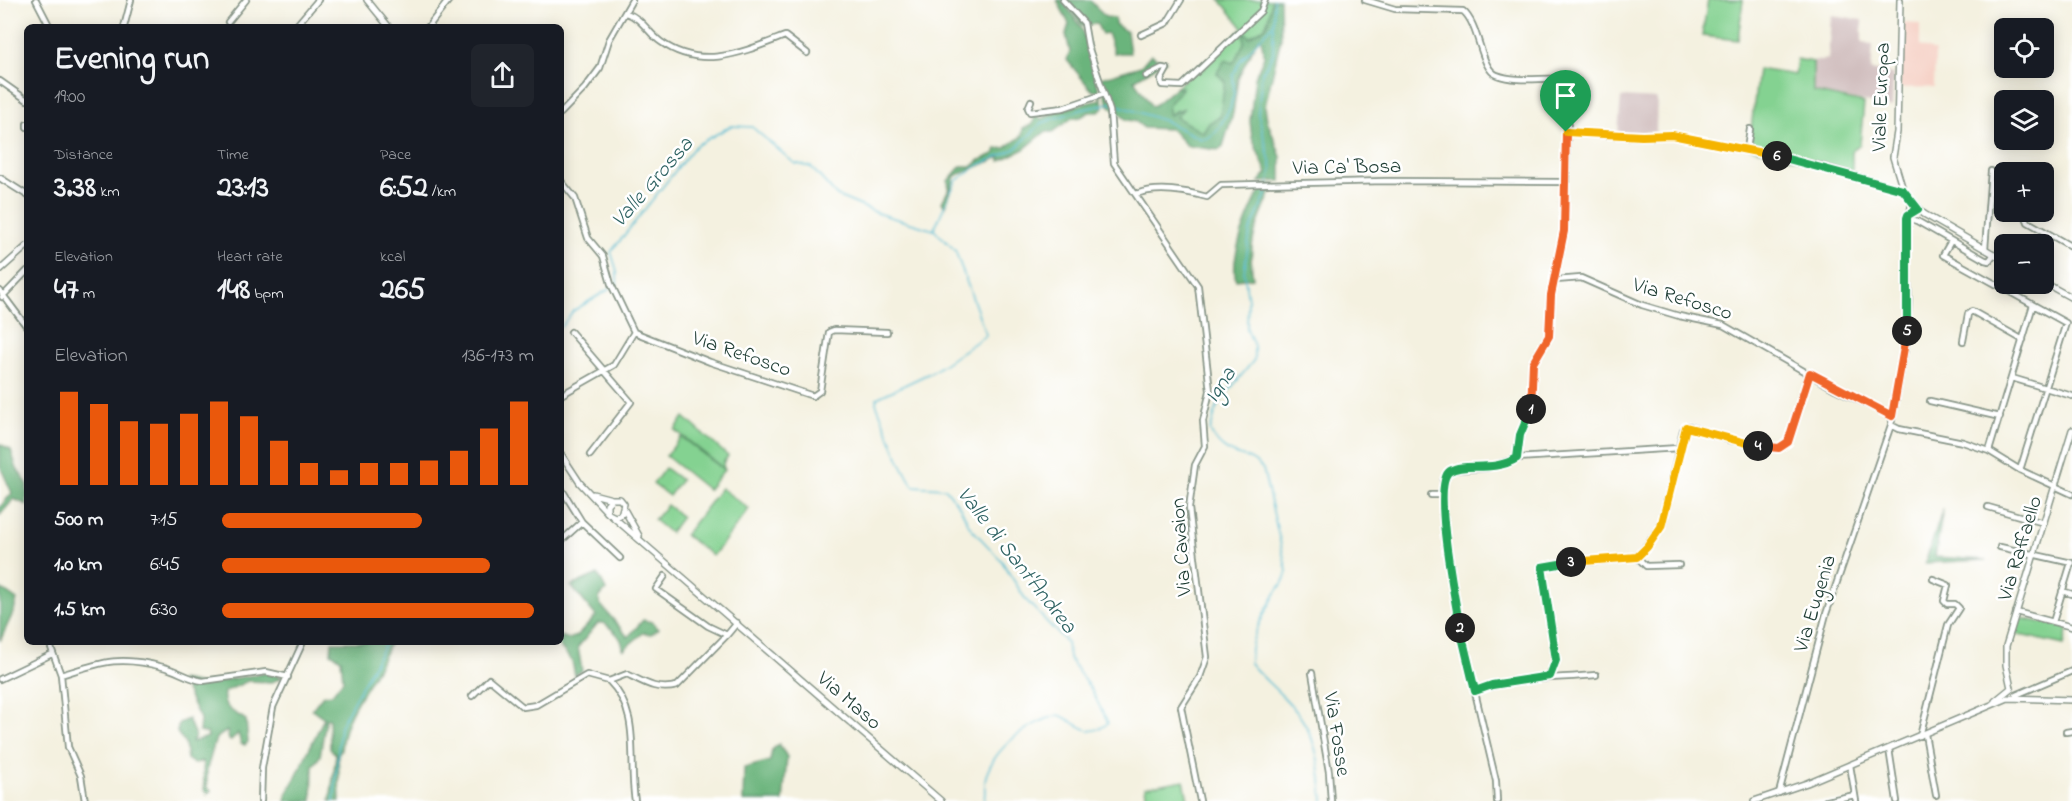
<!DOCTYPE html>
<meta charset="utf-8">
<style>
body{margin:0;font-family:"Indie Flower",sans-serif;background:#20242c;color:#f1f3f6;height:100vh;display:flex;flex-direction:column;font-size:22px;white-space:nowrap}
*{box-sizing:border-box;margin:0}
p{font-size:20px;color:#9ea1a6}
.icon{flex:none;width:33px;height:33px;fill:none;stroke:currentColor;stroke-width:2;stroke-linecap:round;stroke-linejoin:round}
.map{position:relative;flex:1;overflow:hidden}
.panel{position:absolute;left:24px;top:24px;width:540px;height:621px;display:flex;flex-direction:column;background:#171b24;border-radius:9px;box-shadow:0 3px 15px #0003}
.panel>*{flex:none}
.tools{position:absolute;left:1994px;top:18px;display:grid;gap:12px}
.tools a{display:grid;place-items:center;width:60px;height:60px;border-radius:9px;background:#171b24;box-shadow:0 3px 15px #0003;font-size:30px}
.pin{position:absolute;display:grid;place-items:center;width:51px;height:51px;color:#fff;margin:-62px -26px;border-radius:50% 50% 50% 0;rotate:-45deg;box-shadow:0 0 6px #0007}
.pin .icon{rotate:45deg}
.km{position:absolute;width:30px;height:30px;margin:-15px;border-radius:50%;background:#222;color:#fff;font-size:16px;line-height:30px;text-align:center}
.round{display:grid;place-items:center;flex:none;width:63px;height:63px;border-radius:9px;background:#20242c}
.headline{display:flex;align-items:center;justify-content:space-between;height:102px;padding:0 30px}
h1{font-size:33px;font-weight:700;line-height:45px}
.metrics{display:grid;grid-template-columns:repeat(3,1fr);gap:9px;height:102px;padding:6px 30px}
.metrics div{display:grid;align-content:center}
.metrics b{font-size:30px;font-weight:700}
.metrics small{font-size:16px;font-weight:400}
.metrics p{font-size:16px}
.chart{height:168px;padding:12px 30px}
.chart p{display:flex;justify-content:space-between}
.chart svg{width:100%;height:108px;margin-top:6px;stroke:#ea580c;stroke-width:6}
ul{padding:0 30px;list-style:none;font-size:20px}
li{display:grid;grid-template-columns:96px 72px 1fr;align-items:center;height:45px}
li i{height:15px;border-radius:8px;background:#ea580c}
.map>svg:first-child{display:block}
.built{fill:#f6d1c6}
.industrial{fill:#d1bfbf}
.green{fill:#84d291;stroke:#528862;stroke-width:1.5}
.forest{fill:#6bb47b;stroke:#457858;stroke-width:1.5}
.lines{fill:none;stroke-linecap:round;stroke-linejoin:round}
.stream{stroke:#54bbd2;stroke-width:1.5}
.minor-casing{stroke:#8a978a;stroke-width:8}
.major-casing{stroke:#8a978a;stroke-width:8}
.minor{stroke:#fff;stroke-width:4.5}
.major{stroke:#fff;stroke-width:5}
.split-1-casing{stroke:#fff;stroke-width:12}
.split-2-casing{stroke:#fff;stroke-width:12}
.split-3-casing{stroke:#fff;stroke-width:12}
.split-4-casing{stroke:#fff;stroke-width:12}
.split-5-casing{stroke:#fff;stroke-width:12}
.split-6-casing{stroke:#fff;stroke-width:12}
.split-7-casing{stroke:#fff;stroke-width:12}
.split-1{stroke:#f0652b;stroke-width:8}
.split-2{stroke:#22a559;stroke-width:8}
.split-3{stroke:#22a559;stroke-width:8}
.split-4{stroke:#f5b400;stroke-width:8}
.split-5{stroke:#f0652b;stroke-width:8}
.split-6{stroke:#22a559;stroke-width:8}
.split-7{stroke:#f5b400;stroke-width:8}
.labels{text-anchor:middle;stroke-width:5;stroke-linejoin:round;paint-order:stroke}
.street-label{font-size:21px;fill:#1f3d34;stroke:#fff}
.water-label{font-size:22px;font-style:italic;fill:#2f6363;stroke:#fff}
</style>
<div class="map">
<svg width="2072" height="801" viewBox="0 0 2072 801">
<rect width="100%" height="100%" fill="#fff"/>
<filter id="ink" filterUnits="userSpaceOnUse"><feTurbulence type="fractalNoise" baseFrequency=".0167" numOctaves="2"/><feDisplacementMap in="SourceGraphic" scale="12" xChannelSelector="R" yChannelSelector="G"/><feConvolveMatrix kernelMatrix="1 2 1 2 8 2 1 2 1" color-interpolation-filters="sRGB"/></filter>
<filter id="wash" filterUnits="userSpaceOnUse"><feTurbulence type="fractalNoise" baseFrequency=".008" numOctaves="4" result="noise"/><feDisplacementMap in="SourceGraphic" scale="24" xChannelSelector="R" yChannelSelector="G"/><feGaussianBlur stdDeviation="1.35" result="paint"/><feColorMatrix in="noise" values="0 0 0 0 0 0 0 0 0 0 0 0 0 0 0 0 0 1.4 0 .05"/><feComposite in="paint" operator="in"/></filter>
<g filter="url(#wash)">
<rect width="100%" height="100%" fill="#f4f1e0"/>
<path class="built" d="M1903 23 1920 24V46L1935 52 1934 87 1900 88Z"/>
<path class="industrial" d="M1831 16 1862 20V43L1873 45 1871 70 1893 74 1892 107 1812 92 1813 62 1828 59Z
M1621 97 1657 99 1656 132H1618Z"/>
<path class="green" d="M1220 0H1272C1269 19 1269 29 1249 37L1244 30V43L1235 61 1220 68 1217 73 1225 82 1220 117 1212 121 1200 134 1176 117 1180 112 1176 110 1169 115 1167 107 1182 89 1175 88 1243 28Z
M1708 0H1743L1738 40 1702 36Z
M1797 59 1813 62V92L1864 103 1860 144 1852 151V173L1749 147 1758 69 1795 75Z
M684 417 728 456 723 463 724 469 675 430Z
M681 437 724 470 708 490 666 456Z
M665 468 681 480 669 496 653 484Z
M721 488 749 509 713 556 685 535Z
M667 505 682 517 670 533 654 520Z
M2021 618 2068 628 2064 645 2015 634Z
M1184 780 1188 800 1147 801 1145 787Z"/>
<path class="forest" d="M1057 0H1062L1082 29 1104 107 1099 112H1089L1081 117 1072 118 1053 132H1045L1024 149 1000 161V157L955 176 945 207 942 202 949 189 948 181 961 166H973L980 160 994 154 997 149 1005 148 1022 136 1023 128 1032 125 1036 115 1041 119 1060 109 1100 100 1099 91H1093L1089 87 1067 60 1070 52 1066 34 1069 24Z
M1065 0H1090L1105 17 1115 18V24L1127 32 1130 53H1114L1107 33 1102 34 1096 23 1088 26 1082 25Z
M1272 0H1280L1281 38 1265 106 1267 120 1281 157V181L1259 182 1267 173 1252 138 1250 121 1255 77 1264 56 1261 38 1256 42 1238 78 1233 113 1223 146 1219 150 1187 146 1171 129 1144 128 1135 121 1127 120 1108 104 1101 78 1141 66 1151 54 1156 58 1166 60 1134 80 1152 107 1175 88 1182 87C1177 96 1164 103 1169 115L1184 108 1176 117 1203 133 1209 123 1220 117 1225 82 1217 73 1225 60 1232 63 1235 61 1244 43V30L1249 37 1267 26Z
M1263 185H1276L1277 189 1270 194C1257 226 1247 243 1253 278L1236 280C1229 255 1251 207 1263 185Z
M0 444 11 450 17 469 27 483V505L14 499 0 515V507L12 493 0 466Z
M1943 509 1935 557 1986 560 1925 563Z
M598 574 606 590 599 598 600 604 628 637 643 620 652 622 658 629 651 634 643 633 623 650C623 637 614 631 604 623H598L578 647 582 671 575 675 572 661 556 642H561V636L569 639 577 636 596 616 571 586Z
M0 588 17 600 14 611 0 641Z
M332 642H390C375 683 345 705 341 750L338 754 340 801H330L336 754 330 749 329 718 326 719 320 756 313 766 312 801H285C287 790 292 785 297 775 306 755 315 737 324 718L312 709 323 695 332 694 343 680 341 659 331 653Z
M266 673 283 677 272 682 248 681 224 692C221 709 235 712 246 720L248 742 245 745 241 744 238 733 231 741 229 740 227 731 216 738 207 769V787L211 791 207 794 204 789 203 761 194 764 187 759 185 744 177 732 179 723 188 719 195 736 192 742 208 737 207 733 199 732 200 719 181 680 201 684Z
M779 744 787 757 783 801H743L744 768 770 761 772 750Z"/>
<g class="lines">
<path class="stream" d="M1274 0 1273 54 1262 73 1258 114 1272 169 1266 195 1250 231 1244 273 1248 300 1247 329 1254 346V360L1218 404 1210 431C1227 462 1245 449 1263 469L1287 571C1284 586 1278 587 1272 600 1261 619 1249 640 1250 663 1266 683 1290 699 1303 721 1318 744 1321 774 1323 801
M934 229 956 181 979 165 1015 149 1042 123 1080 110 1111 103 1165 121 1201 139 1208 138 1217 131 1230 108 1234 93 1233 75 1240 61 1272 25
M617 285V271L611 252 695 146 731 126 752 127 794 163 811 167 837 196 880 214 934 230 955 250 986 335 934 371 877 398 876 403 900 462 913 486 945 488 960 507 970 527 1001 560 1026 600 1067 643 1069 658 1092 691 1108 723C1088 740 1079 723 1059 715 1031 722 998 744 987 773 983 782 986 792 984 801
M561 327 573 311 611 288
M334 801 340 726 386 642"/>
</g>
</g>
<g filter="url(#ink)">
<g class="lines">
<defs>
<path id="minor" d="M36 0 50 27
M1063 0 1084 23 1088 46 1110 111 1114 163 1198 286 1210 391 1203 421 1205 446 1195 465 1189 508 1207 657 1200 677 1181 707 1200 801
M1365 0 1395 9 1463 11C1480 25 1480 69 1497 75 1515 82 1539 78 1558 79L1563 80 1569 88 1564 231 1551 295 1549 336 1533 363 1531 408 1520 435 1517 458 1487 468 1451 470 1443 481V521L1460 629 1496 781 1497 801
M626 13C642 18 648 33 661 42 702 71 743 52 785 36L807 53
M228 22 246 0
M124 27 131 0
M295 27 318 0
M428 27 449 0
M1141 35 1167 23 1181 0
M1146 76 1162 68 1167 69 1161 80 1162 85 1182 86 1261 11 1265 0
M0 81 27 100
M1031 101 1028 108 1030 112 1063 108 1104 94
M561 113 585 88 600 68 609 40 632 0
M27 124V127
M1566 132 1642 137 1672 135 1822 166 1903 190
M1747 149 1750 129
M561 181 575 198 588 238 603 256 611 284 634 332
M1136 194C1159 186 1185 191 1207 197L1221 185 1385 181 1564 182
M2024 212 2028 222 2072 247
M1907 218 1917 221 1985 260 1989 261 1994 254
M1951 241 1943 255 2066 323 2020 470
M1985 249 1991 171
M1556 280 1581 278 1642 305 1679 316 1723 325 1835 389 1892 416
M0 291 27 327
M2 297 27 271
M571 332 631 402 590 455
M634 332 710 362 813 396 820 391 829 332 834 330 887 332
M1963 341 1968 314 1972 311 2023 340
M2012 378 2072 396
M561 395 614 365 634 332
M1930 401 2000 417
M1891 425 1899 429 1963 442 1989 451 2020 470 2072 494
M1989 451 2033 305
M1517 458 1679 448 1683 430 1689 426 1729 440 1779 448 1788 442 1810 373
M561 488 582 522 620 558
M1431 495H1442
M1988 507 2044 523
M561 541 582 522
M2000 547 2072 563
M1637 557 1646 566 1679 565
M665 576 656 589 708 626 727 635 737 623
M2062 591 2072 594
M2016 612 2072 627
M2053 622 2071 563
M49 642 61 675 68 747 81 776 85 801
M1312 673 1329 772 1331 801
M61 675C102 662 120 655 163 667 177 670 188 679 203 681L266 672 288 677
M1549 676 1556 660 1542 567 1637 557 1661 527 1679 448
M0 679 52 654
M609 681C642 714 628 759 635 801
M1475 691C1516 677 1553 679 1596 675
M2016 695 2072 671
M472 696 489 679 523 707 536 705 587 675 609 681 627 674C645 683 657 691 677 686L727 635
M2066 732 2072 731
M1925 734 1936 795
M1920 736 1948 625 1959 608 1955 604H1947L1944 601 1948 585 1933 579
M1889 749 1897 801
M1850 765 1856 801
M1779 793 1826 614 1891 425 1906 344 1909 301 1906 234 1912 202
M261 801 262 768 273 707 303 642
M1826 801 1855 795"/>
<path id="major" d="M367 0 389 27
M1900 0 1897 132 1893 157 1903 190 1924 214 2004 260
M0 178 27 195
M0 270 27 246
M2043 282 2072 298
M561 454 580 483 609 514 615 517 621 515 624 504 620 499H612L607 504V512
M593 494 612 499
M625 511 639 536
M612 516 941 801
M2011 688 2006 665V646L2072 430
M1995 701 2011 688
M1754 801 1807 783 2008 698 2072 700"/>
</defs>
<use href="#minor" class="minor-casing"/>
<use href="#major" class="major-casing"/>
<use href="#minor" class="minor"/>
<use href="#major" class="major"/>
</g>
</g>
<g class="lines" filter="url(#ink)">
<defs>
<path id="split-1" d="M1531 409 1533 363 1549 336 1551 295 1564 231 1566 132"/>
<path id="split-2" d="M1460 628C1456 604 1431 482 1450 471 1465 462 1493 473 1517 458L1520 435 1531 409"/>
<path id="split-3" d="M1460 628 1475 691 1492 685 1550 676 1556 660 1542 567 1571 562"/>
<path id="split-4" d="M1571 562 1637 557 1647 547 1661 527 1686 427 1758 446"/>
<path id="split-5" d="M1758 446 1779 448 1788 442 1810 373 1892 416 1907 331"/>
<path id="split-6" d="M1777 156 1903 190 1918 209 1908 215 1907 218V331"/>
<path id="split-7" d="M1566 132 1642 136 1672 135 1777 156"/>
</defs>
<use href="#split-1" class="split-1-casing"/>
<use href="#split-2" class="split-2-casing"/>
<use href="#split-3" class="split-3-casing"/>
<use href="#split-4" class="split-4-casing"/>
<use href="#split-5" class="split-5-casing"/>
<use href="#split-6" class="split-6-casing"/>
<use href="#split-7" class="split-7-casing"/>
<use href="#split-1" class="split-1"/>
<use href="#split-2" class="split-2"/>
<use href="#split-3" class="split-3"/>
<use href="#split-4" class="split-4"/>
<use href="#split-5" class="split-5"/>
<use href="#split-6" class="split-6"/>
<use href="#split-7" class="split-7"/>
</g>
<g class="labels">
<g class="street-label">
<text transform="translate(1880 97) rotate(-88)" y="7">Viale Europa</text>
<text transform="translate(1347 166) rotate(-1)" y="7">Via Ca' Bosa</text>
<text transform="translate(1683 298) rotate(17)" y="7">Via Refosco</text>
<text transform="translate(742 353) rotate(19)" y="7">Via Refosco</text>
<text transform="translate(1180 547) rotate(-94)" y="7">Via Cavaion</text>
<text transform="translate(2019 548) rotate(-73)" y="7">Via Raffaello</text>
<text transform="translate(1814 603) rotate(-73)" y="7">Via Eugenia</text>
<text transform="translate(850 700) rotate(41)" y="7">Via Maso</text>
<text transform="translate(1338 734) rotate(81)" y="7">Via Fosse</text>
</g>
<g class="water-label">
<text transform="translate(651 181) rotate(-49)" y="8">Valle Grossa</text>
<text transform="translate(1219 384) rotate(-56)" y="8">Igna</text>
<text transform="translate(1018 559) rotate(52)" y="8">Valle di Sant'Andrea</text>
</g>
</g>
</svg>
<div class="tools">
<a><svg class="icon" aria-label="locate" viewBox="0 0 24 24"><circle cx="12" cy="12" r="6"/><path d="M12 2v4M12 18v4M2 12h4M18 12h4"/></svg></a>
<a><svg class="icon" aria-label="layers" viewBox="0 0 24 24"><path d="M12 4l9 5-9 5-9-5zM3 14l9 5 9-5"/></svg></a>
<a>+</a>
<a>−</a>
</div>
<div class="pin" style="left:1566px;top:132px;background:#1e9e55"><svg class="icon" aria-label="arrive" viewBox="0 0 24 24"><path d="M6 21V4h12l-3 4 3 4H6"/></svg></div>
<b class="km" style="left:1531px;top:409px">1</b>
<b class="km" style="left:1460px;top:628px">2</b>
<b class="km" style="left:1571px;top:562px">3</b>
<b class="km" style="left:1758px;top:446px">4</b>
<b class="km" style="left:1907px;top:331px">5</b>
<b class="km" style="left:1777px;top:156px">6</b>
<section class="panel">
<div class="headline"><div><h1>Evening run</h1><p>19:00</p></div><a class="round"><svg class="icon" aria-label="share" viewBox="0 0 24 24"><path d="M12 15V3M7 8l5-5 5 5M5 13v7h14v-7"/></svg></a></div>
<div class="metrics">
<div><p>Distance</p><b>3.38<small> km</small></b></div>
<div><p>Time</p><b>23:13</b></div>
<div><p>Pace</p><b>6:52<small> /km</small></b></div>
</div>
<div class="metrics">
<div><p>Elevation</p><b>47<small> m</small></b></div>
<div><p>Heart rate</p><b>148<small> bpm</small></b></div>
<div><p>kcal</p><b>265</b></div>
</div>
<div class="chart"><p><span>Elevation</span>136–173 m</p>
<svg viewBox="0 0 160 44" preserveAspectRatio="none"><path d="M5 44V6M15 44V11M25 44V18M35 44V19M45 44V15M55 44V10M65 44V16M75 44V26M85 44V35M95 44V38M105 44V35M115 44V35M125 44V34M135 44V30M145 44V21M155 44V10"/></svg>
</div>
<ul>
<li><b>500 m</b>7:15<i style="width:64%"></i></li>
<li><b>1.0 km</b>6:45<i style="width:86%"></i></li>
<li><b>1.5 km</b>6:30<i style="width:100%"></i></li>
</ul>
</section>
</div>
